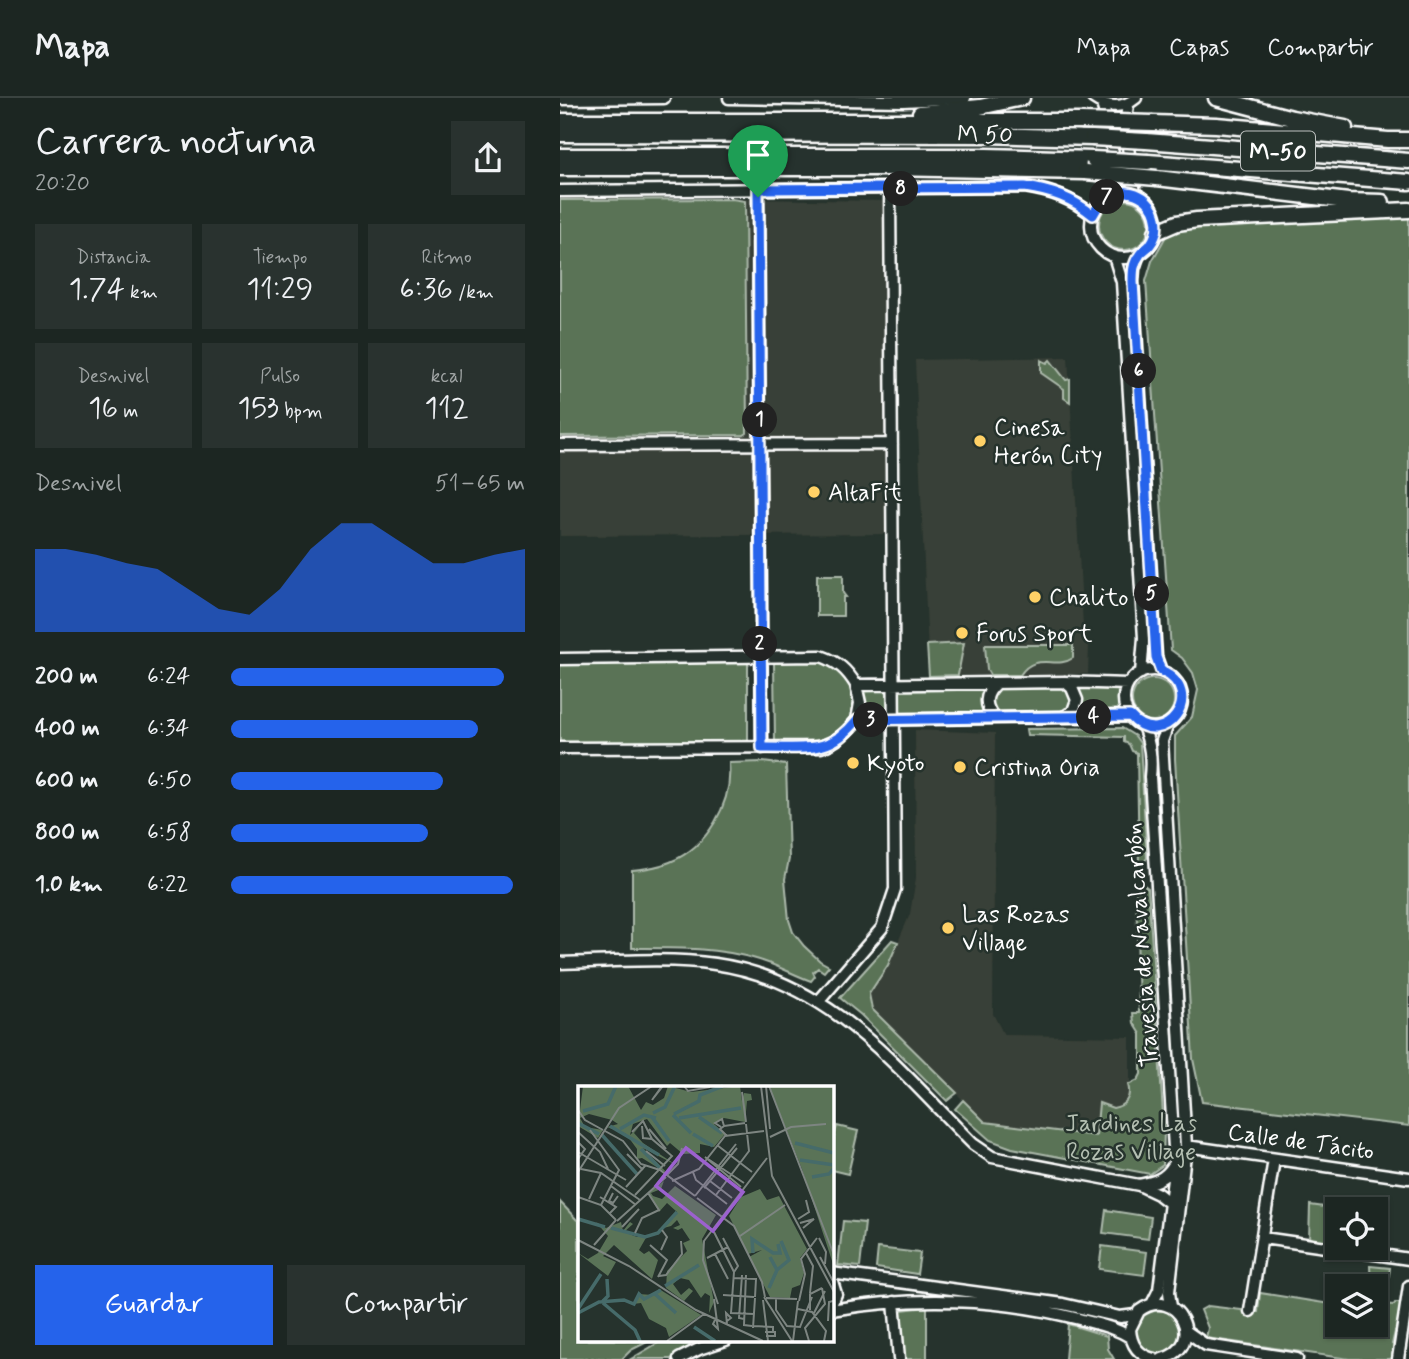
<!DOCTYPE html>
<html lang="es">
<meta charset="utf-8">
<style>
body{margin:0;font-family:Mynerve,sans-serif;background:#29322f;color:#f1f3f6;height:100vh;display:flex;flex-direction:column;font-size:26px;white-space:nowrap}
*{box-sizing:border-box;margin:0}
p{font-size:23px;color:#a0a5a5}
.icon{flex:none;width:38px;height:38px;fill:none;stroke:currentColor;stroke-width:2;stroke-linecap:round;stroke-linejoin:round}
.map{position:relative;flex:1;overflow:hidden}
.side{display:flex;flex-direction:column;background:#1c2622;width:560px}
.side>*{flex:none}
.tools{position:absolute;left:765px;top:1099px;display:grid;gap:14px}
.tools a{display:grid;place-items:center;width:63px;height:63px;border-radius:0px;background:#1c2622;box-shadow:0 2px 5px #0004,0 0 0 2px #3a4340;font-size:35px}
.pin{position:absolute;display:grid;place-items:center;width:60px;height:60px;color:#fff;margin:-72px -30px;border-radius:50% 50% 50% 0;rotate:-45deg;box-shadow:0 0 7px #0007}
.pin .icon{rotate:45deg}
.km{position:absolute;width:35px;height:35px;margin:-18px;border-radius:50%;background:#222;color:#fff;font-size:19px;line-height:35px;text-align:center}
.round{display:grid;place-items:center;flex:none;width:74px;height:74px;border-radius:0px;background:#29322f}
.headline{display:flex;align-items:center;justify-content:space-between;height:119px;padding:0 35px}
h1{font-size:38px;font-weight:600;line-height:52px}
.metrics{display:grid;grid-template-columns:repeat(3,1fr);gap:10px;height:119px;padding:7px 35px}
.metrics div{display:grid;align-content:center;border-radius:0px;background:#29322f;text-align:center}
.metrics b{font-size:30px;font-weight:600}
.metrics small{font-size:19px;font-weight:400}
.metrics p{font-size:19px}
.chart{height:196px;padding:14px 35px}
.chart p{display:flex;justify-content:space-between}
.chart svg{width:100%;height:126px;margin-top:7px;fill:#2563eb;opacity:.7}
.primary-button{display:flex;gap:14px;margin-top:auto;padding:14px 35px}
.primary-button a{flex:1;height:80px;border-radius:0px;background:#2563eb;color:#fff;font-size:28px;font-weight:600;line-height:80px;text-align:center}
.primary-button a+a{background:#29322f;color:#f1f3f6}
ul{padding:0 35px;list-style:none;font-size:23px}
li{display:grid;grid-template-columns:112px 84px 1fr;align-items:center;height:52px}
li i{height:18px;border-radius:9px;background:#2563eb}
header{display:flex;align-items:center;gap:42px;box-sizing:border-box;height:98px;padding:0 35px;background:#1c2622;border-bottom:2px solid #3a4340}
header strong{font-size:33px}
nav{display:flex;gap:38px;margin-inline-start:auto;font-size:24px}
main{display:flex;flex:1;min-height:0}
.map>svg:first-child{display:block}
.built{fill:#394037}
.green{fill:#5a7357;stroke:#acb9ab;stroke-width:2}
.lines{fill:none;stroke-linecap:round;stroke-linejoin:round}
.minor-casing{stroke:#fff;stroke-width:15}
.highway-casing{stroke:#fff;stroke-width:19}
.minor{stroke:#26332d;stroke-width:10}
.highway{stroke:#26332d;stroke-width:14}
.highway-bridge-casing{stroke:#fff;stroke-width:19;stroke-linecap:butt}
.highway-bridge{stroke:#26332d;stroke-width:14}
.route-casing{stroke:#fff;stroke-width:14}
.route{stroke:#2563eb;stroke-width:9}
.poi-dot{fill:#ffd166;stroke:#26332d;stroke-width:2.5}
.labels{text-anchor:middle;stroke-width:5;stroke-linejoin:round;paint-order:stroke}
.shield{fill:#26332d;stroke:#bec2c0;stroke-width:2}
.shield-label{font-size:23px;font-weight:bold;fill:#fff}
.street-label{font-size:24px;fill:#fff;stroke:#26332d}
.poi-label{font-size:24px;fill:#fff;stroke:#26332d;text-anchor:start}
.park-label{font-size:24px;fill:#b5c0b3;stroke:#26332d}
.inset-river{fill:none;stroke:#466b6a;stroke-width:3.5}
.inset-road{fill:none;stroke:#7d8581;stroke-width:2}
.view{fill:#9c61cf;fill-opacity:0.15;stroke:#9c61cf;stroke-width:3.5}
.inset-edge{fill:none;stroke:#fff;stroke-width:3.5}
</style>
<header>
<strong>Mapa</strong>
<nav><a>Mapa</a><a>Capas</a><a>Compartir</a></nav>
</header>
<main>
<section class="side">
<div class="headline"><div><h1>Carrera nocturna</h1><p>20:20</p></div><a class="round"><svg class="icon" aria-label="share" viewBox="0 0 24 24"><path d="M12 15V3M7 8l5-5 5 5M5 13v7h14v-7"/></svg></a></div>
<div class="metrics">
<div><p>Distancia</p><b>1.74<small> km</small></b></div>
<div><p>Tiempo</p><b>11:29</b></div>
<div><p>Ritmo</p><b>6:36<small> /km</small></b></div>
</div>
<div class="metrics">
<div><p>Desnivel</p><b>16<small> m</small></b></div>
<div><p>Pulso</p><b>153<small> bpm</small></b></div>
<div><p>kcal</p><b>112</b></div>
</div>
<div class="chart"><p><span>Desnivel</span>51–65 m</p>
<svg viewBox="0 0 160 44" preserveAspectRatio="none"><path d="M0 44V15L10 15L20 17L30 20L40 22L50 29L60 36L70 38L80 29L90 15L100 6L110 6L120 13L130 20L140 20L150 17L160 15V44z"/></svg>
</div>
<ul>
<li><b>200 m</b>6:24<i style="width:93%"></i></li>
<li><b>400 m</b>6:34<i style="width:84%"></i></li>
<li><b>600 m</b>6:50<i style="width:72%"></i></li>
<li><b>800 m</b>6:58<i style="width:67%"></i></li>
<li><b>1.0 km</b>6:22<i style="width:96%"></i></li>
</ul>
<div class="primary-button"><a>Guardar</a><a>Compartir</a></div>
</section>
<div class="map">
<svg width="849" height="1261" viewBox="0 0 849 1261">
<rect width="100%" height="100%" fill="#26332d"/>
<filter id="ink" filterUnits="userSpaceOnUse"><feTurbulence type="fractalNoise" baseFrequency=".0143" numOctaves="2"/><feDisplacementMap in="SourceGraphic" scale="14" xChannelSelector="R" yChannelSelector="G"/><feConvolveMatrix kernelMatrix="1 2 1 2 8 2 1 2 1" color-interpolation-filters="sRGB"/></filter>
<g filter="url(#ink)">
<path class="built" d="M0 99 327 103 330 436 0 438Z
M508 259 523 528 529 547 528 576 369 578 355 262Z
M355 632 435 635 433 916 444 937 570 939V996L538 1039 425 1024 312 911 309 896 328 867 350 816 356 780Z"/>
<path class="green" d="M172 101 185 103 187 335 184 337 0 338V102Z
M539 127a25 25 0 1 1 50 0a25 25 0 1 1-50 0Z
M849 112V1028L642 1004 633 961 615 661V638L632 619 638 592 633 575 622 560 611 552 586 183 592 163 605 140 606 129Z
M481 262 487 265 490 262 506 282 510 281V304L504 300V291L481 275Z
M257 477H283V495L286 499H283V518H257Z
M404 545 398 577 369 578 367 547Z
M425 547H513V560C496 572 476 553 460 577H430L427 572Z
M263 563C277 570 285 578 293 591L560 590V615L293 616C277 651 246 643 215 644L214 564Z
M188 564V644L0 645V566Z
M572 602a21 21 0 1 1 42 0a21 21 0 1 1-42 0Z
M562 630 575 638 580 645 587 760 579 770 577 655 572 653 569 646 564 644V639L467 637 466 631Z
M203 664 226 667 229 761 225 781 229 822 233 834 244 848 260 863 269 868 264 874 258 870 253 874 255 878 251 883C232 876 215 866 196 861 155 849 114 850 72 850V772C85 771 98 769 110 764 147 749 173 706 169 665Z
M579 786 584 787 588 790 589 802 604 1031 603 1067 590 1076 452 1050 430 1042 395 1011 403 1002 425 1024 536 1038 539 1005 553 1010C565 1008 572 999 568 987L578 982 581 976V936L574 925 573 915H579L576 788Z
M332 842 338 844 328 867 309 896 312 911 397 995 387 1003 301 917 280 900Z
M277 1028 298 1033 288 1076 271 1072V1052Z
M0 1104 19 1124V1242H91L71 1252 62 1261H0Z
M750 1107 779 1111H777V1146L749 1143Z
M546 1112 591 1119 588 1141 543 1135Z
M283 1123 305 1125 300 1169 278 1167Z
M542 1148 587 1154 584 1177 539 1171Z
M318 1150 360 1155 357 1176 316 1170Z
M810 1168 830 1170 826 1198 820 1197V1206L834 1207 835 1205H842L832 1246 835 1248 832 1261H789L646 1240 648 1230 641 1212 648 1208 698 1214 700 1195 777 1207V1227H816V1188H811Z
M367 1209V1261H344L341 1212Z
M576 1233a22 22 0 1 1 44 0a22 22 0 1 1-44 0Z
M508 1226 547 1238 548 1251 554 1261H505Z
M103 1242H127L131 1252 111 1261H71Z"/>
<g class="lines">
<defs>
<path id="minor" d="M169 0 343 3 405 0
M533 0C547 10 563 11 576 0
M0 1 104 0
M542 6C552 35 558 68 548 98
M568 6 565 29 575 96
M198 91 202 650
M0 93 465 89C492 93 512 101 533 117
M531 127a33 33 0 1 1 66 0a33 33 0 1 1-66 0Z
M579 156 574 171 573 184 596 559 601 573
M554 158 562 184 584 540 581 575
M0 347 332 346
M0 561 261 558C278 564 287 572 296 587L504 584 568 586
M564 601a29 29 0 1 1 58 0a29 29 0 1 1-58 0Z
M296 587 300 605 297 622
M504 619 513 613 517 602 512 590 505 584
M434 620C424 607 424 597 436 586
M608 626 602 643 626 1048 609 1194 611 1209
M583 628C590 646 592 660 590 679L615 1065 599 1192 592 1206
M0 650 261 649C276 645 287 634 297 622L570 618
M0 865C48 864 108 859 155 866 270 882 337 970 413 1046L432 1059 579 1087 598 1096 611 1106
M259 903 322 830 335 791 330 91
M626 1048 849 1080
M579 1087C594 1084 604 1082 613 1068
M703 1140 849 1161
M271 1175 503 1206 560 1219 575 1217
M271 1180 276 1196 271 1207
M334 1204 339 1261
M271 1212C353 1198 439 1200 519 1221 537 1226 554 1229 570 1239
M690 1213 714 1061
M626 1233 646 1247 737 1261
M119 1261 139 1251 166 1242
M594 1261C578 1257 571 1247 570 1231L579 1213C617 1185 649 1248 602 1261
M838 1261 849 1188"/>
<path id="highway" d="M656 0 732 20 785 30
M360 15 420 9 462 0
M0 23H521
M593 25 656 27 828 42H849
M0 36 426 37 532 40
M586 43 849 63
M0 58H426L533 61
M588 64 849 84
M0 70H329L525 74
M597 80 788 103 822 104
M596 134 617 125 637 122 849 112"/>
</defs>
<use href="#minor" class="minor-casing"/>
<use href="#highway" class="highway-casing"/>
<use href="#minor" class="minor"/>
<use href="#highway" class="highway"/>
<defs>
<path id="highway-bridge" d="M521 23 593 25
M532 40 586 43
M533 61 588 64
M525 74 597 80"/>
</defs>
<use href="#highway-bridge" class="highway-bridge-casing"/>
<use href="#highway-bridge" class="highway-bridge"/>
</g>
</g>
<g class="lines" filter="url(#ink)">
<defs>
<path id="route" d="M465 89C492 93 512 100 533 117 538 107 544 99 555 95 566 92 578 95 586 102 598 113 601 133 590 147 587 151 581 153 579 158 573 165 573 175 573 184L596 559 601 573C649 594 603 656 570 618L297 622C269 658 243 649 202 650L198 91Z"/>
</defs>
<use href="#route" class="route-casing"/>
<use href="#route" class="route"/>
</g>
<g class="poi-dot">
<circle cx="420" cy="343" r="7"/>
<circle cx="254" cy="394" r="7"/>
<circle cx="475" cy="499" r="7"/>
<circle cx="402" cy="535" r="7"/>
<circle cx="293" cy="665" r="7"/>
<circle cx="400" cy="669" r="7"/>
<circle cx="388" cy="830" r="7"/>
</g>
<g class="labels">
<rect class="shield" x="681" y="33.5" width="74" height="39" rx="5"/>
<g class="shield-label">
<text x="718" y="61">M-50</text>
</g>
<g class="street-label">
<text transform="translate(425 36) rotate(1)" y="8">M 50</text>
<text transform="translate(581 847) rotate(-94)" y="8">Travesía de Navalcarbón</text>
<text transform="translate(741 1043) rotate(8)" y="8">Calle de Tácito</text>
</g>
<g class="poi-label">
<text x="434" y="337">Cinesa<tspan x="434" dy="28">Herón City</tspan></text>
<text x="268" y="402">AltaFit</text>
<text x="489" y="507">Chalito</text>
<text x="416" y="543">Forus Sport</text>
<text x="307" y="673">Kyoto</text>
<text x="414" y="677">Cristina Oria</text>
<text x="402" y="824">Las Rozas<tspan x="402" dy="28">Village</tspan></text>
</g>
<g class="park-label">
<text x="571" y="1033">Jardines Las<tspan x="571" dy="28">Rozas Village</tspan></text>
</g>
</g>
<g transform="translate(18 988)">
<rect width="256" height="256" fill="#26332d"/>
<path d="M5 0H50L63 24 68 16 75 19 86 12 90 0 113 6 162 0 164 15 166 7 173 8 174 14 169 15 167 36 146 32 136 38 147 48 136 61 122 58V67L105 68 92 57 89 60 69 33 55 38 52 49 61 41 56 47 65 57 98 79 65 62 90 88 64 72 59 73V63L48 48 29 41 40 38 34 34 11 28 2 32 7 41 25 44 20 52 0 40ZM191 0H255V178L224 83ZM86 95 83 103 73 107 75 110 84 113 97 100 138 129 124 153 136 216 131 227 132 210 127 207 123 212 111 194 102 192 95 198 103 209 111 202 115 205 106 215 88 202 89 185 109 165 105 157 112 154 104 142 100 144 95 142 102 139 99 134 93 140 82 143 81 148 69 150 61 164 66 168 71 165 80 174 74 193 36 159 25 170 38 176 30 190 0 167 10 173 20 167 30 150 18 136 28 142 43 136 45 145 52 136 55 138 46 146 59 151 69 150 80 146 81 143 86 142 99 126 89 117 81 126 70 107ZM182 103 189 114 201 110 229 163 222 172 226 187 222 199 214 202 212 212 192 211 171 171 184 164 170 168 151 130 163 111ZM81 203 123 229 91 251 88 242 71 233 63 217 55 218 60 208 75 209Z" fill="#5a7357"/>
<path class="inset-river" d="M5 25 30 18 38 0M75 27 87 21 97 0M96 28 121 15 122 9 145 0M95 29 113 47M74 31 91 55M121 31 144 47M101 32 163 22M0 37 21 48M32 40 81 69M42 43 66 29 78 32M115 48 135 60M24 49 59 88M217 57 256 67M63 63 82 82M222 74 256 79M234 91 251 88 256 82M0 133 27 141M33 142 67 151 80 147 99 126M175 167 174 153 195 167H202L200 158M199 184 211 174 203 155M87 200 121 179M191 202 199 184 192 171M77 208 98 227M24 216 30 210 29 193M25 217 57 244 62 255M0 223 23 188M0 227 21 216 46 214 56 218 61 208 66 213 83 204M116 241 137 255"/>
<path class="inset-road" d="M84 0 74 14 85 0M106 0 110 5 132 1M183 0 194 90 256 206M188 0 192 43M191 0 256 169M164 6 168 36M0 24 7 34 25 44M64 40 65 52 74 53M146 40 167 37M143 41 137 37 144 33 146 40 142 43 149 50M71 43 88 63M12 44 41 84 23 119M27 45 45 55 63 78 82 84 117 110M0 46 22 66 30 83M54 46 65 35 74 53 94 70 57 109M192 51 213 41 248 38M0 56 7 63 0 73M139 59 174 86M68 65 87 80M0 66 48 94M49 68 65 84M3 83 23 87 62 114M0 86 41 22 74 0M115 86 118 94 149 118M89 89 100 78 104 62M94 95 121 83 147 50 186 45M132 95 154 112M33 100 58 119M48 101 67 80M163 101 127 71 166 97M126 102 159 62M35 107 31 115 35 117 40 110M138 109 171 65 168 38M117 110 158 58M0 111 23 119 38 134M22 111 38 121 32 127M119 112 156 140 184 196 187 211M11 113 23 87M220 133 231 126 228 114M39 135 88 91M222 137 236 133 225 142M44 141 61 123M136 146 156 186 153 227 176 228M57 147 64 132 81 124 70 107M162 150 207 119M145 152 160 180 156 186M241 152 248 166 247 178M0 154 51 180 118 224 185 255M16 159 38 134M72 159 89 174 80 191M83 164 89 151 84 144M228 167 235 180 232 207M137 168 150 193M242 171 256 197M129 172 150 161M164 189 161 232 166 233M168 189 166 239 174 240M81 190 88 189 104 168 103 155M155 192 178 193 177 211M145 209 176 211M186 211 214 255M188 212 219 213M198 212V224L209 240 222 241 234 211M136 213 140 243 135 238 138 232M185 214 190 255M221 215 227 188 223 173 239 152M140 218 125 174 126 155 189 72M220 223 234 226 248 245 246 255M232 224V208L244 202M236 227 247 205M250 235 251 216 255 215M149 239 148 227 153 232 149 235M176 240 195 241V246M175 242 177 212M187 246H197V250H188M89 255 126 228M215 255 220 215M231 255 227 242 247 218 244 202"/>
<path class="view" d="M108 62 165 106 135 145 78 100Z"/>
<rect width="256" height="256" class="inset-edge"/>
</g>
</svg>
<div class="tools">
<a><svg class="icon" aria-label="locate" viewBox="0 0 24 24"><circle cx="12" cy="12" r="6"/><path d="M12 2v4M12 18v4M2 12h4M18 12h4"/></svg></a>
<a><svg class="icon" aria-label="layers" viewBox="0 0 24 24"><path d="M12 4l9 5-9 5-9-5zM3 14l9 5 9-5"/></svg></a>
</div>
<div class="pin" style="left:198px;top:99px;background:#1e9e55"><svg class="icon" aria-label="arrive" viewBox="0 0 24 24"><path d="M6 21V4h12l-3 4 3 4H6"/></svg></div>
<b class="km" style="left:200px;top:322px">1</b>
<b class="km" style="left:200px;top:546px">2</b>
<b class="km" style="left:311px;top:622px">3</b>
<b class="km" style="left:534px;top:619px">4</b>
<b class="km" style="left:592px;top:496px">5</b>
<b class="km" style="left:579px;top:273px">6</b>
<b class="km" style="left:547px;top:99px">7</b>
<b class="km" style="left:341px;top:91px">8</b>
</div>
</main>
